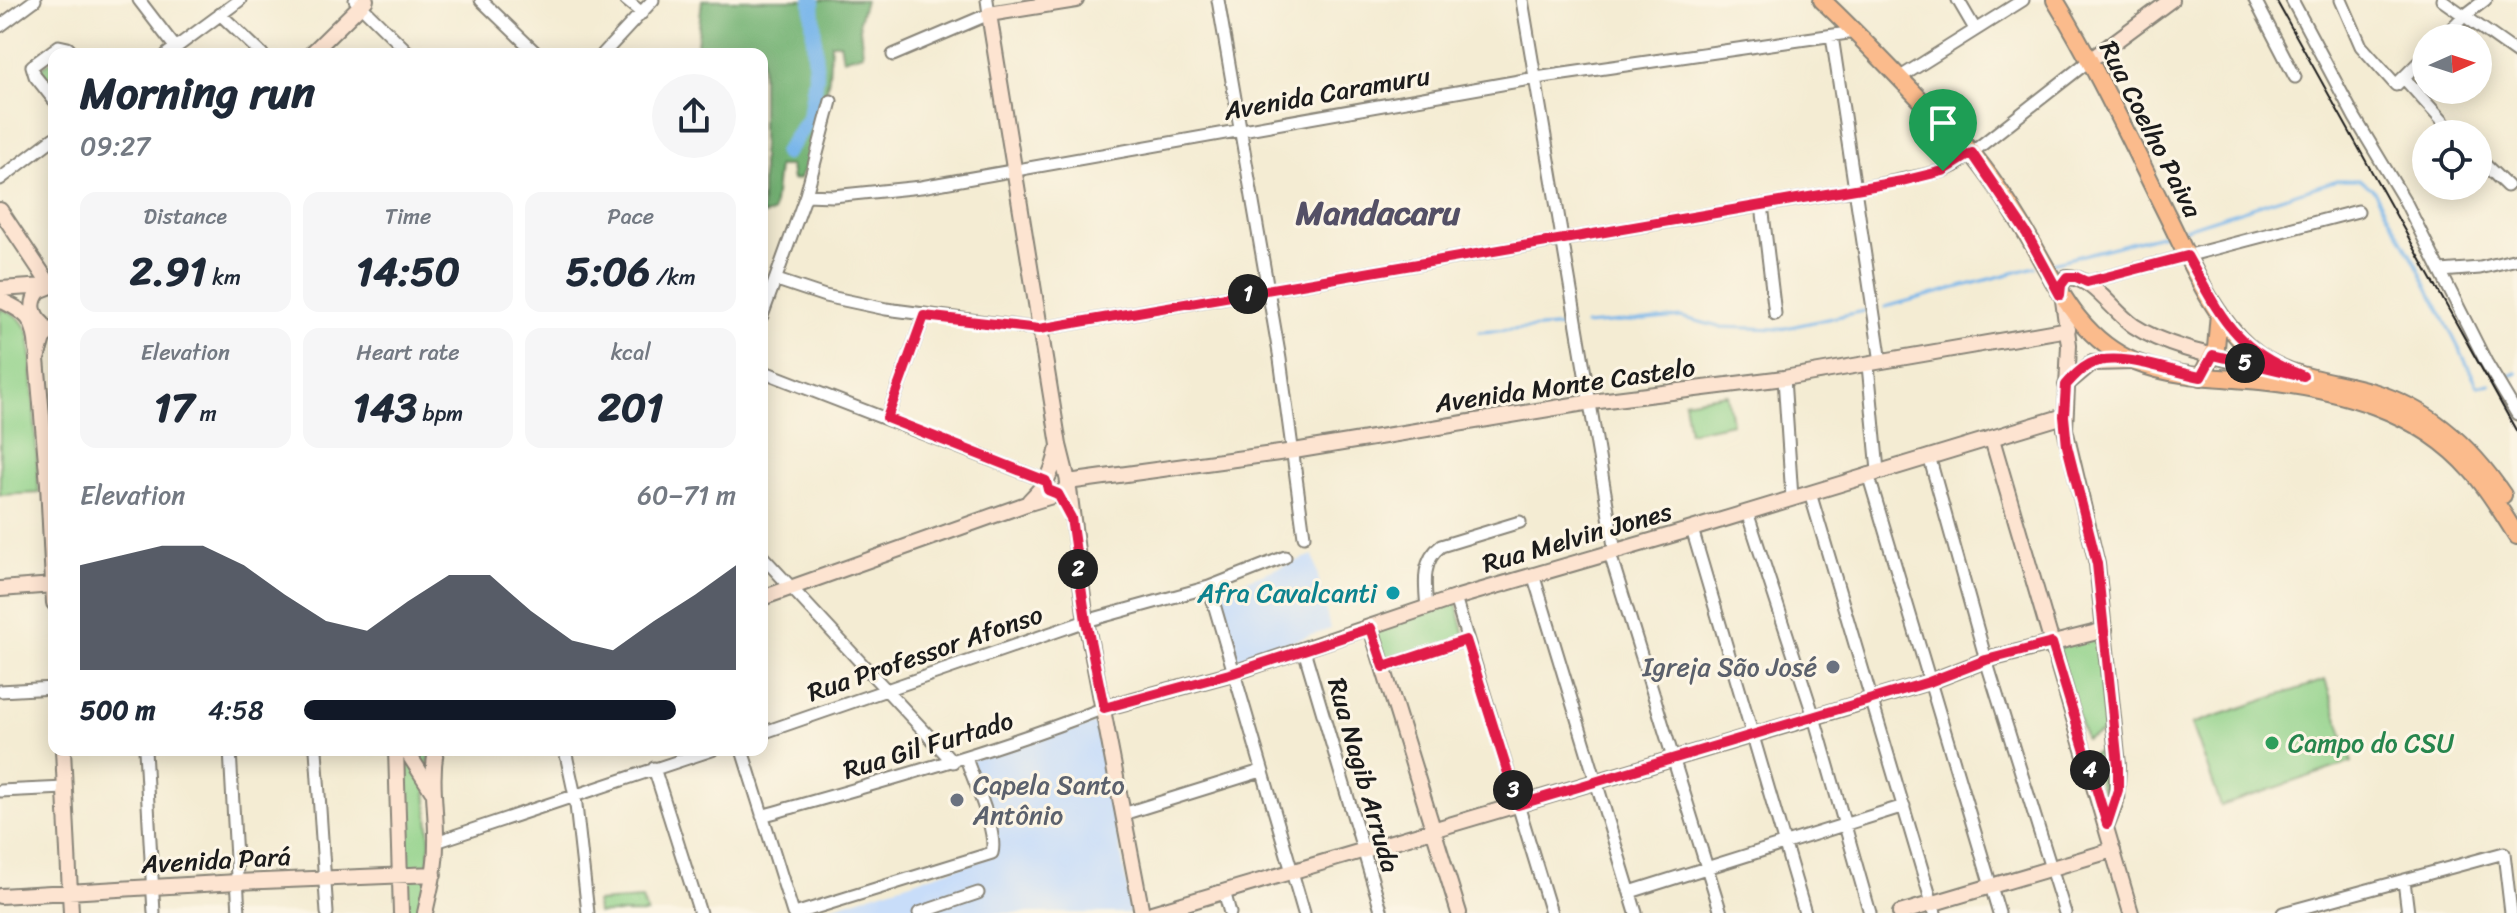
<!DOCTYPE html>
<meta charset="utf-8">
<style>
body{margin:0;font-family:Sriracha,sans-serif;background:#f6f6f7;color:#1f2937;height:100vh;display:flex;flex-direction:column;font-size:30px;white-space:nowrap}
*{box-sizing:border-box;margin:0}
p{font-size:26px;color:#747a83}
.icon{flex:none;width:44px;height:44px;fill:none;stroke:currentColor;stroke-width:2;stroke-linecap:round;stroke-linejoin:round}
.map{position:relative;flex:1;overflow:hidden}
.details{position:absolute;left:48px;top:48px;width:720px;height:708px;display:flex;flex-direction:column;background:#fff;border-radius:16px;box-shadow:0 4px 20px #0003}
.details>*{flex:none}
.needle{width:52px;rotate:87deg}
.controls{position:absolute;left:2412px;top:24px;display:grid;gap:16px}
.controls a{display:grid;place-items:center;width:80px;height:80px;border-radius:50%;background:#fff;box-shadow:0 4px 20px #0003;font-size:40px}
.pin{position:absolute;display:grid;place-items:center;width:68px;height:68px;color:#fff;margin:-82px -34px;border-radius:50% 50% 50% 0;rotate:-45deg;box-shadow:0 0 8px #0007}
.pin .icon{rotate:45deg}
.km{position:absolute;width:40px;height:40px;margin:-20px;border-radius:50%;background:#222;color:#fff;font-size:22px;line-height:40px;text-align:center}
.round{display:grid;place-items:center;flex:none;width:84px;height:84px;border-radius:42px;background:#f6f6f7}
.head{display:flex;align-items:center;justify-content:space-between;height:136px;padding:0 32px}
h1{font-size:44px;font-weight:700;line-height:60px}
.metrics{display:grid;grid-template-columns:repeat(3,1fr);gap:12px;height:136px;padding:8px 32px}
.metrics div{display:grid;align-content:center;border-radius:16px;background:#f6f6f7;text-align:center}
.metrics b{font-size:40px;font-weight:700}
.metrics small{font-size:22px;font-weight:400}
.metrics p{font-size:22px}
.chart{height:224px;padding:16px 32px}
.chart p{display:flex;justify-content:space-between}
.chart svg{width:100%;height:144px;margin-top:8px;fill:#111827;opacity:.7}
ul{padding:0 32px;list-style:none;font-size:26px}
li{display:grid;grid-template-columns:128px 96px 1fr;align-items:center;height:60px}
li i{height:20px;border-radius:10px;background:#111827}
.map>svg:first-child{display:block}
.built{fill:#c8ddf9}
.green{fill:#90d189;stroke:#567652;stroke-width:2}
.forest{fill:#74b375;stroke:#486848;stroke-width:2}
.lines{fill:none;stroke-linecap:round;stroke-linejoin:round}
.stream{stroke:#77b5ea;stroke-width:3}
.river{stroke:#77b5ea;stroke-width:16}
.street-casing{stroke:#888478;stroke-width:15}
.secondary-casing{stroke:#888478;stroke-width:18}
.primary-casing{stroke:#888478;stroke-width:20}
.street{stroke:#fff;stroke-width:11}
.secondary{stroke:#fde4d1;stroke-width:14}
.primary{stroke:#fbbb8c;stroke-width:16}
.tram{stroke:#1c1c1c;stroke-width:2}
.route-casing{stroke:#fff;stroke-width:16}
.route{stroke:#e11d48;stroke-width:10}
.culture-dot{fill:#0f9aa8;stroke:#fcf5e5;stroke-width:3}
.worship-dot{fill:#6b7280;stroke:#fcf5e5;stroke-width:3}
.leisure-dot{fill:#2e9e5b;stroke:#fcf5e5;stroke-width:3}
.labels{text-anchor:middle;stroke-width:6;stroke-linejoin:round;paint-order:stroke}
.street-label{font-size:26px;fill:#1c1c1c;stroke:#fcf5e5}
.culture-label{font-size:26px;fill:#0d838f;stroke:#fcf5e5;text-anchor:end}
.worship-label{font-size:26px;fill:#5b616d;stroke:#fcf5e5;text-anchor:end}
.leisure-label{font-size:26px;fill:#27864d;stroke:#fcf5e5;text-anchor:start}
.district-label{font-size:34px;font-weight:bold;fill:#545066;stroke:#fcf5e5}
</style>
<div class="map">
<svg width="2517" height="913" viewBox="0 0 2517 913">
<rect width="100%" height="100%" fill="#fcf5e5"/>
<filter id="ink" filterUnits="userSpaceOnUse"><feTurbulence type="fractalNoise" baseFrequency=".0125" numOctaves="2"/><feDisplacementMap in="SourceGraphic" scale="16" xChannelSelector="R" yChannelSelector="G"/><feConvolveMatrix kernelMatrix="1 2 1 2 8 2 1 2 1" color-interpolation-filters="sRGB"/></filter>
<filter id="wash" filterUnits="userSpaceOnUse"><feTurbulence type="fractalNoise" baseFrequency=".006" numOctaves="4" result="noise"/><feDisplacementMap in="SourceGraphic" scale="32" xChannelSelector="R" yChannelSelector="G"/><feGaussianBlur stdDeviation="1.8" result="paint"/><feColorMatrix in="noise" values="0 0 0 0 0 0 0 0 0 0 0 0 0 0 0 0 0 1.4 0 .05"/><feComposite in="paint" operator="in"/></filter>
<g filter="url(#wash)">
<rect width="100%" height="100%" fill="#f4ecd3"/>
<path class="built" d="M1313 555 1330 629 1236 660 1219 590Z
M1097 723 1132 913H812L997 855 971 760Z"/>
<path class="green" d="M54 59V89L38 70Z
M0 309C17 313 23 320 30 336L39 493 0 495Z
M1727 394 1732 423 1689 432 1684 401Z
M1455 598 1466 640 1384 667 1374 627Z
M2103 636 2111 729 2085 739 2057 646Z
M2325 680 2352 762 2221 806 2192 724Z
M2109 748 2112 784 2107 811 2091 754Z
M401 750H430L426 789 430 842 427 881 419 913H406Z
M642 899 647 913H597L596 902Z"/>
<path class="forest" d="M702 0H865L859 21 863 53 843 59 840 43H831L829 77 818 142 799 179 792 180 790 166H778L773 213 762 215V54H696Z"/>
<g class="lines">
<path class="stream" d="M2180 230 2337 180H2360L2373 189 2414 260 2478 386 2490 384
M2052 263 2168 233
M1885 307 2035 267
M1585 325 1681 317 1719 327 1781 329 1864 311
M1479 332 1570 326
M2504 378 2517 373"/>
<path class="river" d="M785 153 810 117 816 76 812 0"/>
</g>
</g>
<g filter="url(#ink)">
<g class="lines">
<defs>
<path id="street" d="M139 0 175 47
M355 0 410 54
M481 0 537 54
M626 0 642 13
M1218 0 1280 359 1304 536
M1522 0 1615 552
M1958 0 1975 29
M2255 0 2295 77
M2292 0 2355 118 2406 203 2486 362 2517 414
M2341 0 2361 46 2396 85 2426 55
M2442 0 2517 53
M220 14 262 54
M0 26 35 0
M1832 36 1881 362
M2442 38 2464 16 2485 0
M167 54 240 0
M603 54 653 0
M893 55 989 14 987 0
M1899 78 2023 0
M2404 78 2454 134
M54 100 35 76 32 66 59 46 68 48 73 54
M2478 158 2507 186
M0 179 54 138
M806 195 833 196 921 187 1536 78 1855 32
M1762 205 1775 314
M2441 271 2480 268 2517 259
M777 280 825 296 886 309 1039 329 1857 189 1943 171 1956 165 2090 60
M2087 282 2358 211
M762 316 806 195 831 101
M1868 365 1878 471
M762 371 1046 481
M1784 378 1792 498
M887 418 924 316
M1929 456 1986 660 2065 913
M1868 474 1999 913
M1810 493 1935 913
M1747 512 1814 717 1870 913
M1692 529 1805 913
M1610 554 1721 913
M762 556 953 762
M1533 574 1636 913
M1209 587 1304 913
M1455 598 1551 913
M1427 608C1425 585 1421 561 1441 546L1520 522
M1304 650 1382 913
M1384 667 1466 640
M0 691 54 688
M762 733 1086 621 1209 587 1285 557
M145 750 154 913
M230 750 239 913
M316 750 327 913
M565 750 575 796 588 913
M742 750 793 913
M654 768 700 913
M0 791 65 788
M1123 814 1261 771
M762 816C877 783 992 752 1104 708
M436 842 712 750
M2404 881 2408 913
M1224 891 1230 913
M1630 892 1904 806
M798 913 992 853C998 832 973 780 966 758
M919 913 978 893
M2283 913 2504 853 2511 913"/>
<path id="secondary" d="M1076 0 989 14 1059 445 1068 481 1086 621 1142 913
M311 54 366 0
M2090 60 2171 0
M0 210 50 285
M0 289 46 286
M0 300C28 313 35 319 37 350
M43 324C32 314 30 303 39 291L54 285
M53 329 43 338 37 359 48 484 54 603
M2066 385 2092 363 2133 362
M1992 439 2131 913
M1068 482 1294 451 1591 402 1784 378 2068 329
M1029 501C1045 485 1053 473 1057 451
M0 589 54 585
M762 598 1026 504 1062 493 1068 485
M1371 628 1459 913
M1104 708 1233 673 1455 598 1692 529 2064 416
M63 750 71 913
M396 750 401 913
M406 750 432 791
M2107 824 2116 801 2118 765 2097 564 2065 429 2069 345 2061 285 2067 277C2092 276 2113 312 2134 326 2172 351 2232 359 2275 370
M0 896 237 882 434 874
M425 913C430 890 436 868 436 844 437 812 430 782 436 750
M1152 913 1814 717 1929 682 1986 660 2105 630
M1900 913 2113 850"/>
<path id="primary" d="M1822 0C1854 30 1884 62 1915 94 1933 113 1953 131 1970 151 1991 176 2011 207 2028 236 2057 285 2078 338 2135 362 2175 378 2219 377 2260 381 2338 389 2419 410 2472 471 2489 490 2503 514 2517 536
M2055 0C2097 69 2131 143 2167 215 2189 259 2211 315 2249 348 2283 379 2331 379 2373 392 2429 409 2471 447 2503 495
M2201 377 2216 348 2219 313"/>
</defs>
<use href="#street" class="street-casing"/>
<use href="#secondary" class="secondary-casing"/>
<use href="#primary" class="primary-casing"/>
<use href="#street" class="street"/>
<use href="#secondary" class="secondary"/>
<use href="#primary" class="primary"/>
<path class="tram" d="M2276 0 2517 432"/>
</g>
</g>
<g class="lines" filter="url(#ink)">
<defs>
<path id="route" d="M1972 153 2027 234 2060 295 2061 285 2067 277H2076L2087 282 2187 256C2222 318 2233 349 2303 376L2213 355 2201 377C2171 372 2118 350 2090 364 2080 369 2073 377 2066 385L2064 416 2067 446 2097 564 2118 765V790L2107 824 2052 643 1986 660 1929 682 1518 805 1466 640 1384 667 1371 628 1233 673 1104 708 1086 621 1071 518 1058 494 1048 490 1046 481 887 418 924 316 1039 329 1902 181 1943 171Z"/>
</defs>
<use href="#route" class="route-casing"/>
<use href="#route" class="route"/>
</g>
<circle class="culture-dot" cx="1393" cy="593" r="8"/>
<g class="worship-dot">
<circle cx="1833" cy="667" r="8"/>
<circle cx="957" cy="800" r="8"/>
</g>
<circle class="leisure-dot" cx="2272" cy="743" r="8"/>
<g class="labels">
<g class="street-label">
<text transform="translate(1327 93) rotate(-10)" y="9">Avenida Caramuru</text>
<text transform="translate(2151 129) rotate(63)" y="9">Rua Coelho Paiva</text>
<text transform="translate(1565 385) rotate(-8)" y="9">Avenida Monte Castelo</text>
<text transform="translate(1577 537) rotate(-16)" y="9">Rua Melvin Jones</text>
<text transform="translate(925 653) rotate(-19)" y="9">Rua Professor Afonso</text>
<text transform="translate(928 745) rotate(-17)" y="9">Rua Gil Furtado</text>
<text transform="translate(1364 775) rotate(74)" y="9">Rua Nagib Arruda</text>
<text transform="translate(216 860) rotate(-3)" y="9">Avenida Pará</text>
</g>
<g class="culture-label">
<text x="1377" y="602">Afra Cavalcanti</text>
</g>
<g class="worship-label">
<text x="1817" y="676">Igreja São José</text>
<text x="973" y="794" text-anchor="start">Capela Santo<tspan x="973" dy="30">Antônio</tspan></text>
</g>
<g class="leisure-label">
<text x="2288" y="752">Campo do CSU</text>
</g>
<g class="district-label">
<text x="1378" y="224">Mandacaru</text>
</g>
</g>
</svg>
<div class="controls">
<a><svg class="needle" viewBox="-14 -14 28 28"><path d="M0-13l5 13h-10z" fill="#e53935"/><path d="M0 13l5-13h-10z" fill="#747a83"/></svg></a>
<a><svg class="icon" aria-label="locate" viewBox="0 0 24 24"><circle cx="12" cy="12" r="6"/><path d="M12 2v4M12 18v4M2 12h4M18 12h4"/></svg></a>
</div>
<div class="pin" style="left:1943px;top:171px;background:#1e9e55"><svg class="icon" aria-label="arrive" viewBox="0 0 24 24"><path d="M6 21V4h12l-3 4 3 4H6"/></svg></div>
<b class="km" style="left:1248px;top:294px">1</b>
<b class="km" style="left:1078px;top:569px">2</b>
<b class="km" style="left:1513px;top:790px">3</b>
<b class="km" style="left:2090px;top:770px">4</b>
<b class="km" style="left:2245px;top:363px">5</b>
<section class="details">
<div class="head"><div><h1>Morning run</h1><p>09:27</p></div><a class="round"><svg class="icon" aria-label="share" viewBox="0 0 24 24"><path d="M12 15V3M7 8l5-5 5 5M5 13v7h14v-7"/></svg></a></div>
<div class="metrics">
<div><p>Distance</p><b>2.91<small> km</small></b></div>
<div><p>Time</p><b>14:50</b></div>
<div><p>Pace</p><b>5:06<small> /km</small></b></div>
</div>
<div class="metrics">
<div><p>Elevation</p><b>17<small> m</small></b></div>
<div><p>Heart rate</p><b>143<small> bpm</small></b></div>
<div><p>kcal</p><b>201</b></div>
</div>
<div class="chart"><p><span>Elevation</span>60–71 m</p>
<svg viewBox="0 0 160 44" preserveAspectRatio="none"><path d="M0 44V12L10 9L20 6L30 6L40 12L50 21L60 29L70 32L80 23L90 15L100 15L110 26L120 35L130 38L140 29L150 21L160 12V44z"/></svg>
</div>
<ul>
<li><b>500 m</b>4:58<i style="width:86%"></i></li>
</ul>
</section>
</div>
